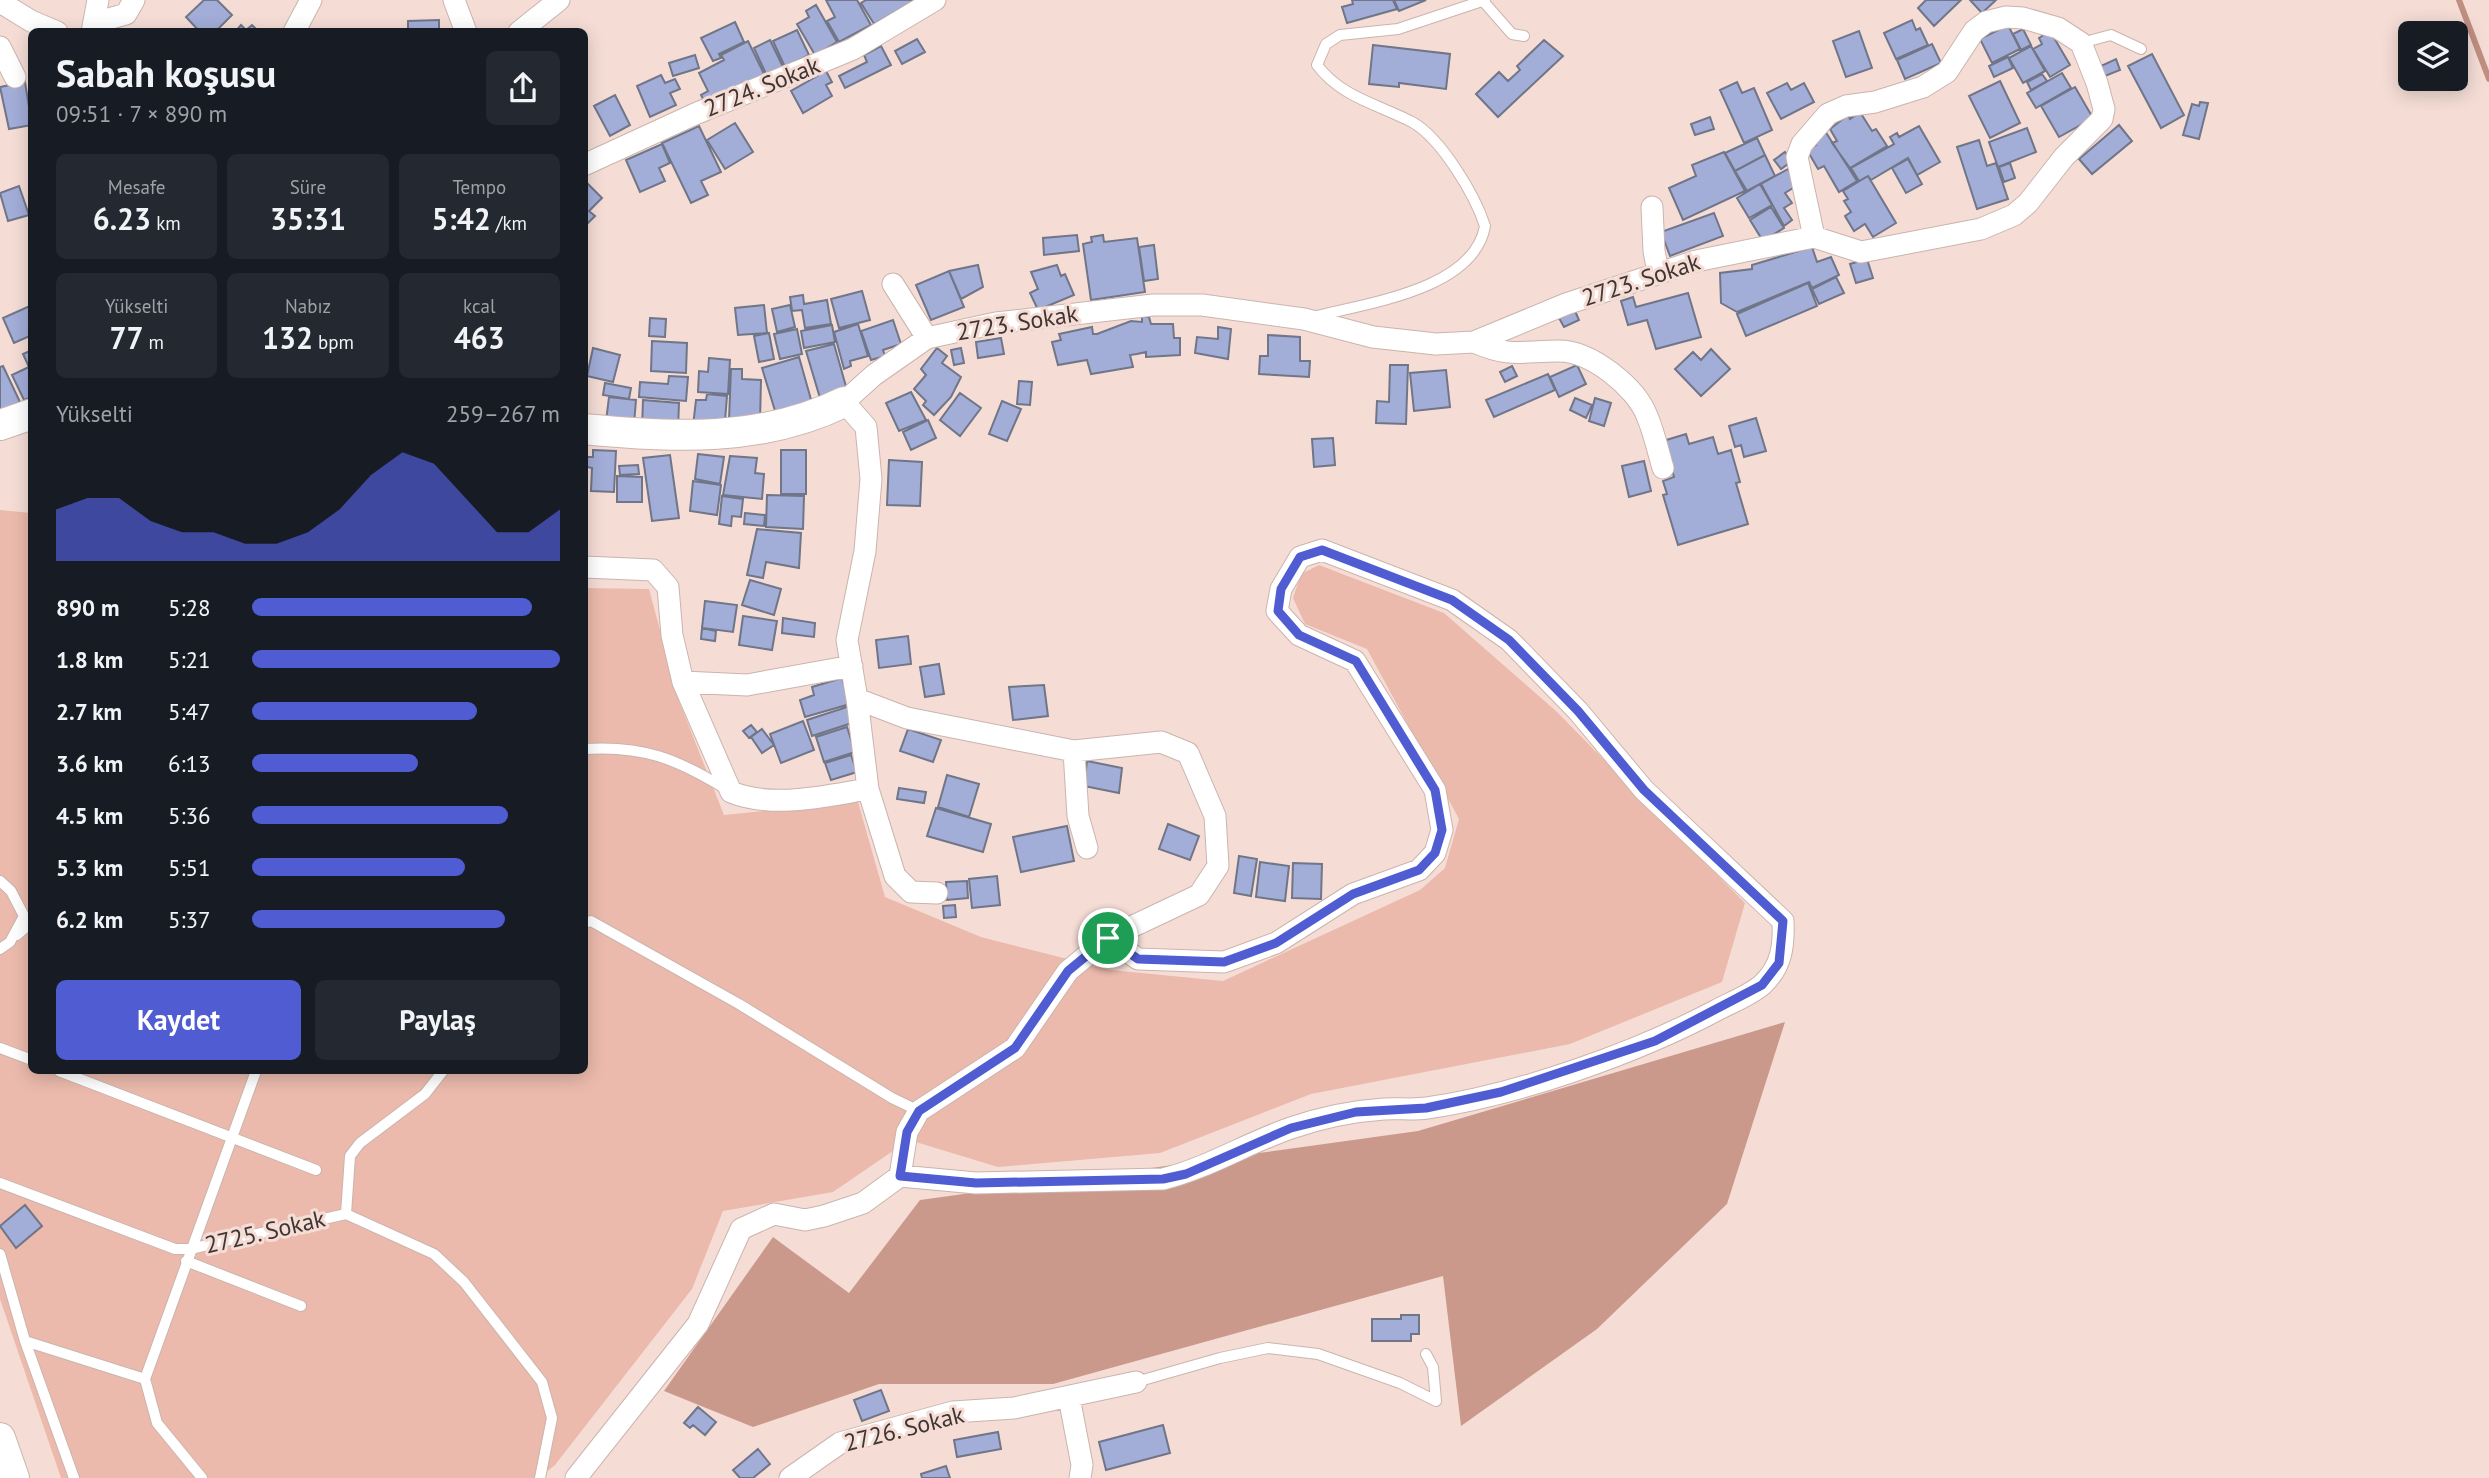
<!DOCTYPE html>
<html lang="tr">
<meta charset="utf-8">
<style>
body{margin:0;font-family:"PT Sans",sans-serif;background:#242831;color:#f1f3f6;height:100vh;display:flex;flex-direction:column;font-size:26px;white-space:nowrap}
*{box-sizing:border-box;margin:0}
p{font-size:23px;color:#9ea1a6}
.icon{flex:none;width:38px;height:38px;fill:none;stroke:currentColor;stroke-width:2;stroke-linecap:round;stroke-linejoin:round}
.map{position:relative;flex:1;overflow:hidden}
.drawer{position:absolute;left:28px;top:28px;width:560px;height:1046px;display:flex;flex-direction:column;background:#171b24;border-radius:10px;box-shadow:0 4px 18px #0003}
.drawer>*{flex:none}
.tools{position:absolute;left:2398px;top:21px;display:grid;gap:14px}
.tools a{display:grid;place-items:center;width:70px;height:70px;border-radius:10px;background:#171b24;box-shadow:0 4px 18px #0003;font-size:35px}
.pin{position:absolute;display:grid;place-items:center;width:60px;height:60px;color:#fff;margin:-30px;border:4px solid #fff;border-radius:50%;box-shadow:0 2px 7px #0007}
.round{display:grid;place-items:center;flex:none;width:74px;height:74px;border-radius:10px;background:#242831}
.headline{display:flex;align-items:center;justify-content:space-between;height:119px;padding:0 28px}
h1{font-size:38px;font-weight:800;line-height:52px}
.figures{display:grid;grid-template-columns:repeat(3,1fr);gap:10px;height:119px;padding:7px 28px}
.figures div{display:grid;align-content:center;border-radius:10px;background:#242831;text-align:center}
.figures b{font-size:30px;font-weight:800}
.figures small{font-size:19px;font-weight:400}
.figures p{font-size:19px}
.chart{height:196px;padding:14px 28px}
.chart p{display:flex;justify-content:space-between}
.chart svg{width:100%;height:126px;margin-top:7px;fill:#4f5cd2;opacity:.7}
.cta{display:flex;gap:14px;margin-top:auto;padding:14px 28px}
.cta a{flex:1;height:80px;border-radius:10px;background:#4f5cd2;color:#fff;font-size:28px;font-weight:800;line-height:80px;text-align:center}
.cta a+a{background:#242831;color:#f1f3f6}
ul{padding:0 28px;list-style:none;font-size:23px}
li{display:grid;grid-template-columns:112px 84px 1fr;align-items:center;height:52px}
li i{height:18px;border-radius:9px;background:#4f5cd2}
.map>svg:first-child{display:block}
.green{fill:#ebbaac}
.forest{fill:#ca998b}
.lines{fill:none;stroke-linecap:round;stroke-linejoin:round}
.stream{stroke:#c08f81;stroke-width:6}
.building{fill:#a2add8;stroke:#707587;stroke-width:2}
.lane-casing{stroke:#cab4ad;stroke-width:12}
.street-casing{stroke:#cab4ad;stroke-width:23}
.secondary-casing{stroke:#cab4ad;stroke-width:32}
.lane{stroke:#fff;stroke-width:10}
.street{stroke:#fff;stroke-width:21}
.secondary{stroke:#fff;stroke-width:30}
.route-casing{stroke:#fff;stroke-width:14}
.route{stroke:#4f5cd2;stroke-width:9}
.labels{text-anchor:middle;stroke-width:6;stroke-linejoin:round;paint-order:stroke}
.street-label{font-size:24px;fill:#3f3633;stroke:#f5ddd6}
</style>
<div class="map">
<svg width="2489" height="1478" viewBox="0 0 2489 1478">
<rect width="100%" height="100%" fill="#f5ddd6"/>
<path class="green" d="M0 510 31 513 32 1071H584L585 588 649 589 679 701 724 815 858 802 885 897 981 937 1111 970 1223 981 1420 890 1445 868 1459 819 1367 649 1305 624 1293 598 1301 574 1319 565 1444 613 1556 711 1745 903 1722 982 1570 1044 1311 1094 1160 1153 998 1167 909 1140 833 1192 723 1211 692 1289 555 1465 539 1478H61L0 1299Z"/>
<path class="forest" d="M1785 1022 1727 1204 1597 1329 1461 1426 1443 1276 1053 1384H879L753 1427 664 1391 773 1237 849 1293 920 1200 1418 1131Z"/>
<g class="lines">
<path class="stream" d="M2459 0 2489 79"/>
</g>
<path class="building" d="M204 0H217L232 15 215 32H200L186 17Z
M826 0H857L871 25 839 42 827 21 835 17Z
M866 0H915L874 24 861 3Z
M1352 0H1393L1397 9 1347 23 1342 7 1353 4Z
M1394 0H1426L1399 11Z
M1926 0H1961L1934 26 1918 8Z
M1970 0H1996L1982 13Z
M816 5 837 42 815 55 797 24 809 17 806 11Z
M439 20V32H408V21Z
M1912 20 1916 30 1920 28 1928 45 1896 59 1884 33Z
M735 22 744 42 719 54 721 58 713 61 701 38Z
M241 25 246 30 252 25 259 32H235Z
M2008 25 2020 49 1992 63 1980 39Z
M2023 29 2031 45 2021 50 2013 34Z
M797 30 809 55 785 67 773 41Z
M1859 31 1872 68 1846 77 1833 41Z
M2050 31 2070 65 2050 77 2033 49 2042 44 2039 38Z
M917 39 925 52 902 64 895 51Z
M770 40 784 69 767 76 754 48Z
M1544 40 1563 56 1498 117 1476 94 1499 72 1508 81 1520 70 1517 66Z
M748 41 765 76 706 105 701 95 708 91 699 73 724 60 721 55Z
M1932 44 1941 63 1905 79 1897 60Z
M1373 45 1450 54 1446 89 1399 83V87L1369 84Z
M881 46 891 65 845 88 839 76 867 62 864 55Z
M2031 46 2045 71 2023 83 2009 58Z
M2152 54 2184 115 2161 128 2128 66Z
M695 55 699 68 673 76 669 63Z
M2008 57 2013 68 1994 77 1989 66Z
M2116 59 2120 70 2105 76 2101 66Z
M826 71 832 82 826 85 832 96 803 113 791 91Z
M2062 73 2071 88 2036 108 2027 93Z
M2042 74 2047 81 2031 90 2027 82Z
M661 75 665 83 675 79 680 89 670 93 676 105 650 117 637 86Z
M2000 81 2020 123 1990 138 1969 96Z
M25 82 32 125 9 129 0 87Z
M1737 82 1742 93 1754 88 1772 130 1744 143 1720 90Z
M1787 83 1791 90 1804 83 1814 102 1781 119 1767 93Z
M2075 87 2093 118 2059 137 2041 106Z
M615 95 630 125 610 136 594 106Z
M2200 102 2208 103 2199 139 2183 135 2192 104 2199 106Z
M1860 112 1872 131 1876 129 1887 146 1850 168 1832 143 1837 141 1830 129 1848 115 1850 119Z
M1710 117 1714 129 1695 135 1691 124Z
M735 123 753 152 725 169 707 140Z
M2119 125 2132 141 2092 174 2079 159Z
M699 126 721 172 701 181 708 195 691 203 662 143Z
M1919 126 1940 162 1917 175 1908 158 1871 180 1868 176 1859 181 1851 168 1894 144 1890 137 1897 133 1899 137Z
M2027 128 2036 152 1998 167 1989 142Z
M1825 131 1857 181 1839 192 1824 166 1818 169 1807 150 1816 145 1812 139Z
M1757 138 1765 155 1735 171 1725 153Z
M1979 140 1987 166 1996 163 2008 199 1977 209 1957 147Z
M662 144 670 163 659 168 665 181 640 192 626 160Z
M1724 152 1745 191 1683 220 1669 188 1696 176 1692 165Z
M1785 152 1792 161 1781 169 1774 160Z
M1765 155 1775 176 1747 191 1735 171Z
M1908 159 1922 184 1906 193 1892 168Z
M2010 163 2015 178 2004 182 1999 167Z
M1788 169 1798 185 1785 193 1792 203 1784 208 1792 220 1784 226 1761 184Z
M1868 176 1896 223 1873 237 1865 224 1854 231 1845 216 1851 212 1844 201 1848 199 1843 191Z
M584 180 602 198 589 211 595 216 585 226Z
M1760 184 1772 205 1749 218 1737 198Z
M19 186 29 215 8 221 0 193Z
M1771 207 1784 228 1763 241 1750 220Z
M1714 213 1723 236 1670 256 1661 232Z
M1077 235 1079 251 1044 255 1043 238Z
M1103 235 1104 242 1137 238 1145 292 1091 300 1083 244 1092 242 1091 237Z
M1154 245 1158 279 1144 281 1139 247Z
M1812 247 1817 262 1831 257 1839 275 1812 288 1809 282 1737 312 1721 303 1720 273 1752 269V265Z
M1867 259 1873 278 1856 283 1850 264Z
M978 265 983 287 961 299 949 271Z
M1057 265 1061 276 1065 274 1074 295 1038 310 1030 293 1038 289 1031 272Z
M949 271 964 307 931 320 916 285Z
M1836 277 1844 293 1819 304 1812 289Z
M1808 283 1817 306 1746 336 1737 314Z
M862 291 870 320 839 328 831 299Z
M1688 293 1701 337 1656 349 1647 320 1628 325 1621 301 1633 297 1636 307Z
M803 295 804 304 827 300 831 324 805 328 802 310 792 311 790 297Z
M32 305V335L14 343 3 318Z
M764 305 767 333 738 335 735 308Z
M790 305 795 327 777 332 772 309Z
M1575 311 1579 320 1564 327 1559 318Z
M1142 316 1149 317 1151 324H1173L1174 338H1180V355L1146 357V352L1137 354 1130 355 1133 367 1091 374 1087 360 1058 365 1052 342 1061 340 1059 334 1092 327 1093 334H1097L1131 321 1142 322Z
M650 318 666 319 665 337 649 336Z
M893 320 901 344 883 350 885 356 871 360 861 331Z
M858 324 868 356 850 361 851 366 844 369 834 332Z
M832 325 835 342 804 348 801 331Z
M1218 327 1231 329 1228 359 1195 353 1197 337 1218 339Z
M797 329 802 354 780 359 774 334Z
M769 333 774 359 759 362 754 336Z
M1268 335 1300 337V361H1310L1309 377 1259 374 1260 356H1268Z
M1001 338 1004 354 978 358 976 342Z
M652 341 687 343 686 373 651 371Z
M834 344 847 390 820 398 806 351Z
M593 348 620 355 613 382 587 376Z
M937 348 947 356 942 363 961 377 951 397 934 415 923 405 926 401 914 389 926 375 921 369Z
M961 348 964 363 954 365 951 350Z
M1711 349 1730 369 1701 396 1675 369 1693 352 1701 360Z
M32 350V397L24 400 12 375 29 367 23 354Z
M799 357 812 403 776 414 762 368Z
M709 358 730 360 728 394 698 392 699 371 708 372Z
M1390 365H1408L1406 424 1376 423 1377 401 1389 402Z
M1577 365 1586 384 1559 397 1550 377Z
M3 366 20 402 0 411V367Z
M1512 366 1517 376 1505 382 1500 372Z
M731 369H742V379L761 380 760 421 729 420Z
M1446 370 1450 407 1414 411 1410 373Z
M1548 374 1555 390 1494 417 1486 400Z
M669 376 688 377 686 401 639 397 640 382 668 384Z
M1019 381 1032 382 1030 405 1017 404Z
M605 383 631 388 629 399 603 395Z
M911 392 926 420 899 431 886 403Z
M960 393 981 408 960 436 940 420Z
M707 394 727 396 725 421 693 426 696 400H706Z
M609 397 636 400 634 424 606 421Z
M1575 398 1592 405 1586 418 1570 410Z
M1595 398 1611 403 1604 426 1589 421Z
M643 400 679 403 678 429 642 427Z
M1002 401 1021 409 1007 441 989 434Z
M1756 418 1766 451 1744 457 1741 445 1735 447 1729 426Z
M928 420 936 438 911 450 903 432Z
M1686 434 1689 444 1713 437 1718 454 1731 450 1740 482 1736 483 1748 524 1678 545 1663 495 1667 494 1663 481 1674 477 1663 441Z
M1333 438 1335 465 1314 467 1312 439Z
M593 450 616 451 614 492 591 491 592 468 587 467V457H593Z
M781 450H806V494H781Z
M698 454 724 457 720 484 695 479Z
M670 455 679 518 652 521 643 458Z
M730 456 757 458 755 473 764 474 762 499 723 495Z
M889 460 922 462 920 506 887 505Z
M1644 461 1651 491 1629 497 1622 466Z
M638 465 639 474 620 475 619 466Z
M617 476 642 477V502H617Z
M693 481 721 485 717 515 690 511Z
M767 495 804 496 803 529 766 527Z
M722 496 743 499 741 517 732 516 731 526 719 524Z
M745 513 765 515 764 526 744 524Z
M757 529 801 533 799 568 766 562 763 578 747 575Z
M750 580 781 589 774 615 742 605Z
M705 601 737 605 733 632 702 628Z
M743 616 777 621 772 650 739 645Z
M783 618 815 623 814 637 782 633Z
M702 628 716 631 715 641 701 639Z
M908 636 911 664 879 668 876 640Z
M939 664 944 694 925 697 920 667Z
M842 678 850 704 805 717 800 700 814 695 812 687Z
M1044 685 1048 716 1013 720 1009 687Z
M850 706 855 722 812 736 807 720Z
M803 721 814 750 781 763 770 734Z
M751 725 757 732 749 738 743 731Z
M847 727 855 752 824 762 816 737Z
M762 729 774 745 762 753 751 737Z
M908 729 941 740 933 762 900 751Z
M851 755 857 772 831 780 825 763Z
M1087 761 1122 768 1119 793 1084 786Z
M947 775 979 784 969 817 938 807Z
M899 788 926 792 924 803 897 799Z
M936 808 991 824 983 852 927 836Z
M1168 824 1199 836 1190 860 1159 849Z
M1067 826 1074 861 1021 872 1013 837Z
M1239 856 1257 859 1251 896 1234 893Z
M1260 862 1289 866 1285 901 1256 897Z
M1293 863 1322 864 1321 899 1292 898Z
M997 876 1000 905 972 908 969 879Z
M967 881 968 898 947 900 946 882Z
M955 905 956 917 944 918 943 906Z
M25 1205 42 1226 16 1248 0 1226Z
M1401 1315H1419V1334H1411V1341H1372V1319H1401Z
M881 1390 889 1411 862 1421 854 1400Z
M698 1407 716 1422 705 1435 693 1425 690 1428 684 1423Z
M1163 1425 1170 1453 1106 1470 1099 1442Z
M998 1432 1001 1449 957 1457 954 1440Z
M758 1449 770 1464 753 1478H740L733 1470Z
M946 1466 950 1478H922L921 1474Z"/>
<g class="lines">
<defs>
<path id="lane" d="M1483 1 1512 34 1524 36
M2081 43 2111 35 2141 49
M1313 317C1366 303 1474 290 1485 226 1475 195 1441 138 1412 122 1377 104 1341 97 1317 65L1326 44 1340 35 1398 29 1485 0
M584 749C643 745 677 759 726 789
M0 881 11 891 24 916 10 942 0 949
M584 923 591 921 739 1004 892 1098 919 1111
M17 935 32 922
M0 1048 32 1060
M59 1071 316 1170
M0 1183 175 1249H190L346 1214 434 1254 464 1282 542 1382 552 1418 540 1478
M346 1214 350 1156 360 1143 425 1094 443 1071
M0 1254 25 1341 145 1379
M186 1261 301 1306
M25 1341 74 1478
M1136 1382 1220 1358 1268 1348 1318 1354 1400 1383 1436 1401 1433 1367 1426 1354
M202 1478 157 1423 145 1379 256 1071"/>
<path id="street" d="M454 0 466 32
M0 2 31 21 57 32
M94 23 126 14 134 0
M92 32 98 0
M294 32 311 0
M519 32 559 0
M0 47 15 77
M584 165 695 114 853 49 935 0
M1652 207 1654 251 1658 272
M893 284 927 338
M1474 342C1511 358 1522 351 1559 351 1591 351 1636 387 1647 416 1654 432 1658 451 1663 468
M584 567 653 570 668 587 672 635 683 682 731 792C773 809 825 796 868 789
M683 682 747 685 852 666
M857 699 868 789 895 876 911 892 937 893
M1074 751 1078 816 1087 848
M900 1176 976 1183 1163 1179C1208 1168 1247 1143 1291 1128 1320 1118 1354 1111 1384 1109 1398 1108 1413 1110 1427 1108 1518 1095 1636 1053 1717 1010 1732 1002 1751 995 1763 984 1782 966 1784 945 1783 921L1644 790 1578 711 1509 640 1452 600 1322 550 1300 557 1281 589 1277 611 1299 635 1355 661 1435 790 1442 830 1435 853 1419 870 1353 894 1276 943 1224 962 1138 959 1108 938
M1069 1397 1082 1465 1080 1478
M576 1478 698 1324 741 1229 774 1214 805 1220 824 1216 863 1203 900 1176 907 1132 919 1111 1015 1048 1068 971 1108 938 1199 895 1218 866 1215 816 1188 753 1161 742 1074 751 907 718 857 699 847 640 865 551 871 479 866 427 844 402 874 375 927 338 996 323 1153 305H1202L1304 319 1373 337 1436 344 1474 342 1566 304 1696 261 1814 237 1861 252 1981 229 2014 215 2028 203 2064 157 2102 119 2104 109 2097 83 2081 43 2058 28 2023 18 2006 17 1986 22 1974 31 1947 72 1923 87 1875 102 1846 106 1828 114 1802 144 1797 157 1814 237
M790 1478 840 1443 953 1412 1014 1408 1136 1382"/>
<path id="secondary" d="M0 425 32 414
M584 429C673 438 763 442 844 402
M0 1438 14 1478"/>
</defs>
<use href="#lane" class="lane-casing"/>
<use href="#street" class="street-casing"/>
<use href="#secondary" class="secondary-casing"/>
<use href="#lane" class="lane"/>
<use href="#street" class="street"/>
<use href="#secondary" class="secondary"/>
</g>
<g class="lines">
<defs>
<path id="route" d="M1322 550 1452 600 1509 640 1578 711 1644 790 1783 921 1779 963 1762 985 1655 1041 1501 1092 1426 1108 1356 1112 1291 1128 1186 1174 1163 1179 976 1183 900 1176 907 1132 919 1111 1015 1048 1068 971 1108 938 1138 959 1224 962 1276 943 1353 894 1419 870 1435 853 1442 830 1435 790 1356 661 1299 635 1278 611 1281 589 1300 557Z"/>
</defs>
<use href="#route" class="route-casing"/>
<use href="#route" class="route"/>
</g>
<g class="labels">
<g class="street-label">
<text transform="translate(762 87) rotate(-22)" y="8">2724. Sokak</text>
<text transform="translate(1641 280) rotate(-18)" y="8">2723. Sokak</text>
<text transform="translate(1017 323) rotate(-9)" y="8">2723. Sokak</text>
<text transform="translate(265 1232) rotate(-13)" y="8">2725. Sokak</text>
<text transform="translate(904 1429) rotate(-14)" y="8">2726. Sokak</text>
</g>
</g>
</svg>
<div class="tools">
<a><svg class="icon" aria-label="layers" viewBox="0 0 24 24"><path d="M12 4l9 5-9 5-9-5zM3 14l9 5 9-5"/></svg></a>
</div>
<div class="pin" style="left:1108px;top:938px;background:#1e9e55"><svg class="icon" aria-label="arrive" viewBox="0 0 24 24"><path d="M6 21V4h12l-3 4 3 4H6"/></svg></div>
<section class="drawer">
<div class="headline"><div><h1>Sabah koşusu</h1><p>09:51 · 7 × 890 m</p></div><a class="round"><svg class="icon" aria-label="share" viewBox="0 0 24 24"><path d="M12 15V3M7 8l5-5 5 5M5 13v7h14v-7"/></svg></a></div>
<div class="figures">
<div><p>Mesafe</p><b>6.23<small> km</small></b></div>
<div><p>Süre</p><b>35:31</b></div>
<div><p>Tempo</p><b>5:42<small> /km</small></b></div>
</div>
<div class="figures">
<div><p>Yükselti</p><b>77<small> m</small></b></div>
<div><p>Nabız</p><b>132<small> bpm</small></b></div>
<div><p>kcal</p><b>463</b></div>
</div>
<div class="chart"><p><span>Yükselti</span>259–267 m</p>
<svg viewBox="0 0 160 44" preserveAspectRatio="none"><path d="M0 44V26L10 22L20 22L30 30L40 34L50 34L60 38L70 38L80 34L90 26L100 14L110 6L120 10L130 22L140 34L150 34L160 26V44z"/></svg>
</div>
<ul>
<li><b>890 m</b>5:28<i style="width:91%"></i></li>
<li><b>1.8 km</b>5:21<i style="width:100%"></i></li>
<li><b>2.7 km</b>5:47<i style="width:73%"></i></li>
<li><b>3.6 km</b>6:13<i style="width:54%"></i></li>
<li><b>4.5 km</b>5:36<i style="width:83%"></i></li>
<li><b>5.3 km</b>5:51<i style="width:69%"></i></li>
<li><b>6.2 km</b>5:37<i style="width:82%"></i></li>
</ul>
<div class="cta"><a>Kaydet</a><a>Paylaş</a></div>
</section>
</div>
